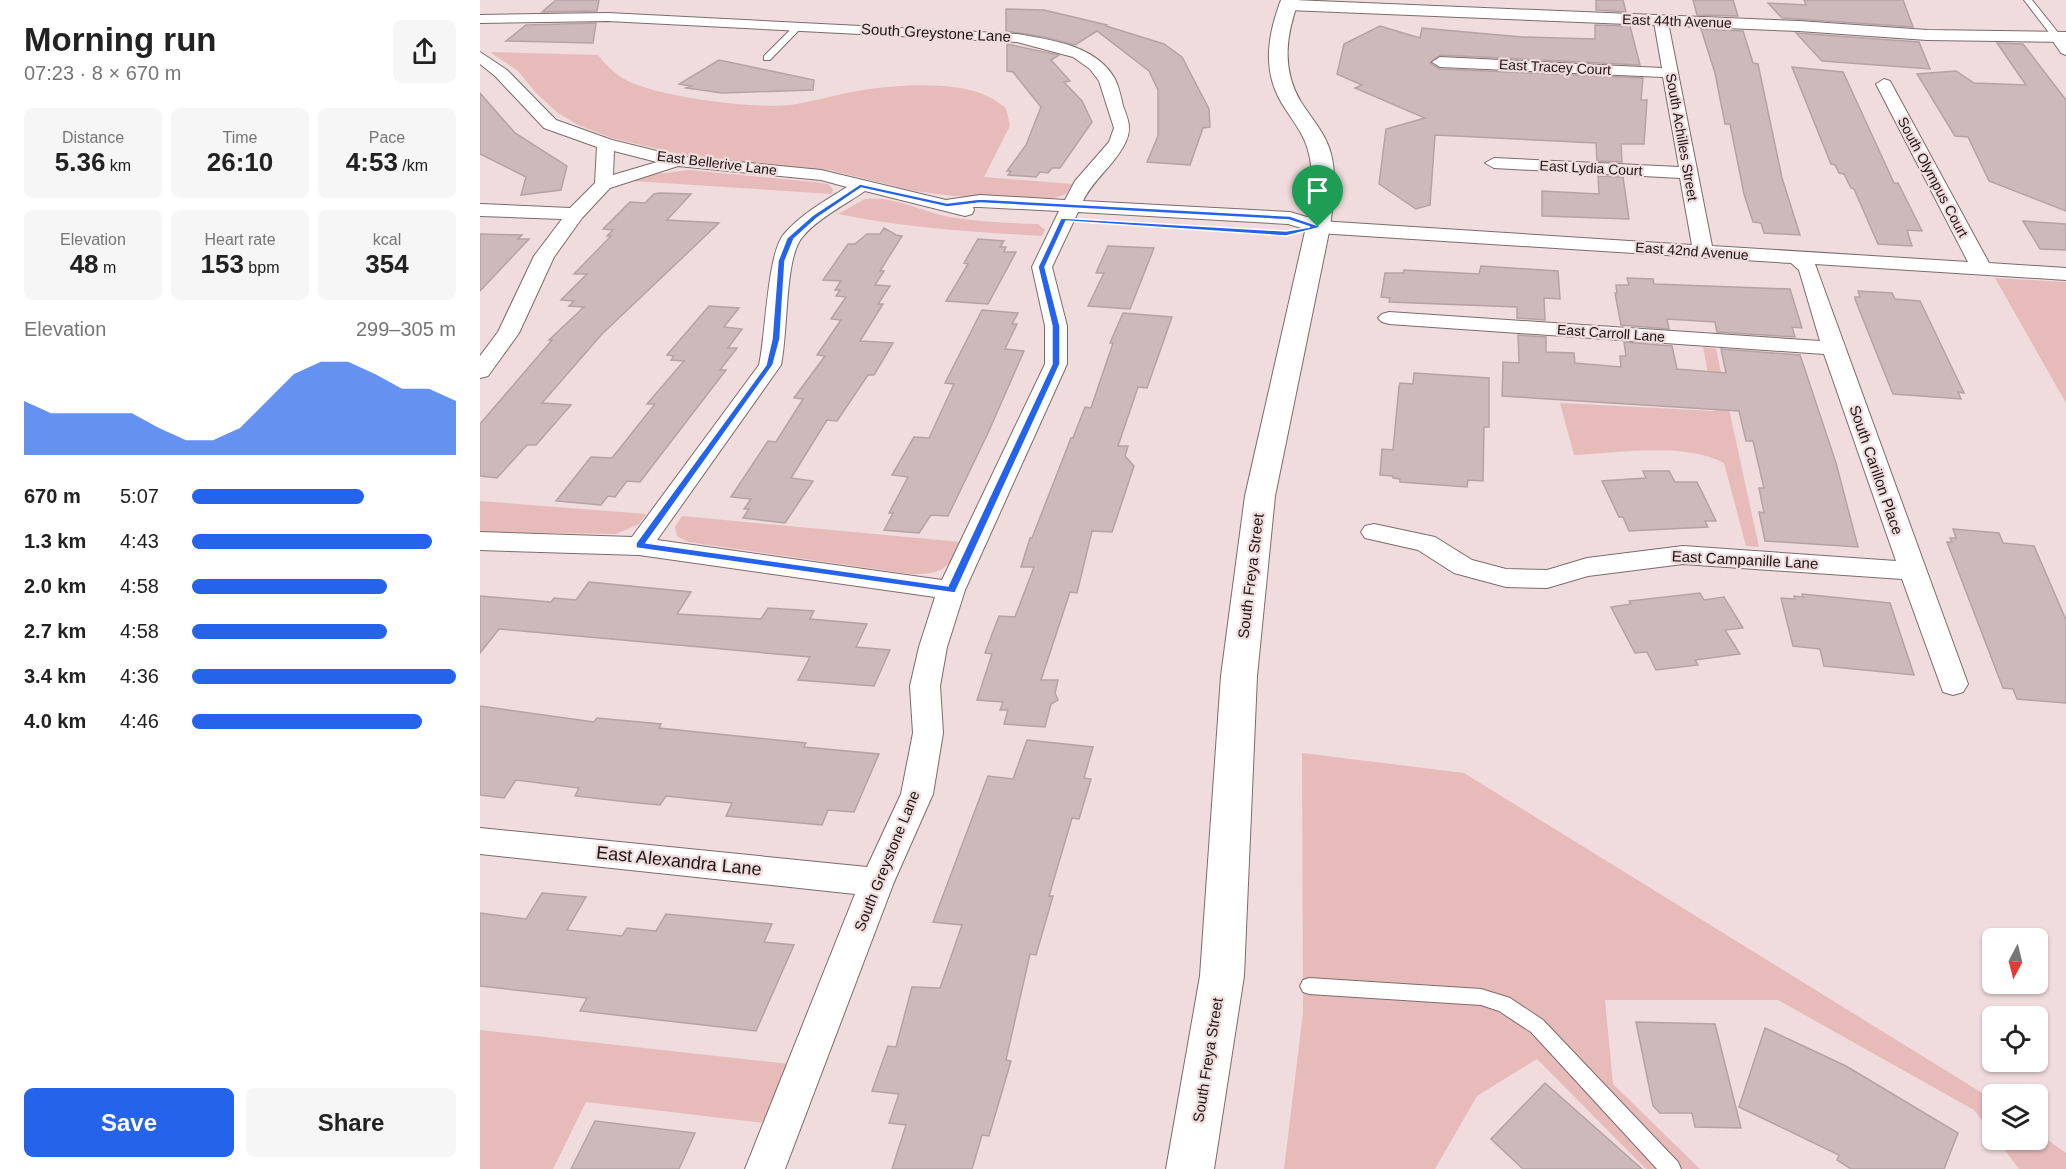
<!DOCTYPE html>
<meta charset="utf-8">
<style>
body{margin:0;font-family:Helvetica,sans-serif;background:#f6f6f6;color:#222;height:100vh;display:flex;flex-direction:column;font-size:22px;white-space:nowrap}
*{box-sizing:border-box;margin:0}
p{font-size:20px;color:#767676}
.icon{flex:none;width:33px;height:33px;fill:none;stroke:currentColor;stroke-width:2;stroke-linecap:round;stroke-linejoin:round}
.map{position:relative;flex:1;overflow:hidden}
.side{display:flex;flex-direction:column;background:#fff;width:480px}
.side>*{flex:none}
.needle{width:39px;rotate:187deg}
.tools{position:absolute;left:1502px;top:928px;display:grid;gap:12px}
.tools a{display:grid;place-items:center;width:66px;height:66px;border-radius:9px;background:#fff;box-shadow:0 2px 4px #0004;font-size:30px}
.pin{position:absolute;display:grid;place-items:center;width:51px;height:51px;color:#fff;margin:-62px -26px;border-radius:50% 50% 50% 0;rotate:-45deg;box-shadow:0 0 6px #0007}
.pin .icon{rotate:45deg}
.round{display:grid;place-items:center;flex:none;width:63px;height:63px;border-radius:9px;background:#f6f6f6}
.summary{display:flex;align-items:center;justify-content:space-between;height:102px;padding:0 24px}
h1{font-size:33px;font-weight:700;line-height:45px}
.figures{display:grid;grid-template-columns:repeat(3,1fr);gap:9px;height:102px;padding:6px 24px}
.figures div{display:grid;align-content:center;border-radius:9px;background:#f6f6f6;text-align:center}
.figures b{font-size:26px;font-weight:700}
.figures small{font-size:16px;font-weight:400}
.figures p{font-size:16px}
.chart{height:168px;padding:12px 24px}
.chart p{display:flex;justify-content:space-between}
.chart svg{width:100%;height:108px;margin-top:6px;fill:#2563eb;opacity:.7}
.action{display:flex;gap:12px;margin-top:auto;padding:12px 24px}
.action a{flex:1;height:69px;border-radius:9px;background:#2563eb;color:#fff;font-size:24px;font-weight:700;line-height:69px;text-align:center}
.action a+a{background:#f6f6f6;color:#222}
ul{padding:0 24px;list-style:none;font-size:20px}
li{display:grid;grid-template-columns:96px 72px 1fr;align-items:center;height:45px}
li i{height:15px;border-radius:8px;background:#2563eb}
main{display:flex;flex:1;min-height:0}
.map>svg:first-child{display:block}
.green{fill:#e8bbbb}
.building{fill:#cdb9b9;stroke:#b6a2a2;stroke-width:1.5}
.lines{fill:none;stroke-linecap:round;stroke-linejoin:round}
.service-casing{stroke:#7d6b6b;stroke-width:2}
.minor-casing{stroke:#7d6b6b;stroke-width:2}
.tertiary-casing{stroke:#7d6b6b;stroke-width:2}
.secondary-casing{stroke:#7d6b6b;stroke-width:2}
.service{fill:#fff;fill-rule:evenodd}
.minor{fill:#fff;fill-rule:evenodd}
.tertiary{fill:#fff;fill-rule:evenodd}
.secondary{fill:#fff;fill-rule:evenodd}
.route{fill:#2563eb;stroke:#fff;stroke-width:1.5;fill-rule:evenodd}
.labels{text-anchor:middle;stroke-width:4.5;stroke-linejoin:round;paint-order:stroke}
.far-street-label{font-size:14px;fill:#1d1616;stroke:#f0dcdc}
.street-label{font-size:15px;fill:#1d1616;stroke:#f0dcdc}
.near-street-label{font-size:18px;fill:#1d1616;stroke:#f0dcdc}
</style>
<main>
<section class="side">
<div class="summary"><div><h1>Morning run</h1><p>07:23 · 8 × 670 m</p></div><a class="round"><svg class="icon" aria-label="share" viewBox="0 0 24 24"><path d="M12 15V3M7 8l5-5 5 5M5 13v7h14v-7"/></svg></a></div>
<div class="figures">
<div><p>Distance</p><b>5.36<small> km</small></b></div>
<div><p>Time</p><b>26:10</b></div>
<div><p>Pace</p><b>4:53<small> /km</small></b></div>
</div>
<div class="figures">
<div><p>Elevation</p><b>48<small> m</small></b></div>
<div><p>Heart rate</p><b>153<small> bpm</small></b></div>
<div><p>kcal</p><b>354</b></div>
</div>
<div class="chart"><p><span>Elevation</span>299–305 m</p>
<svg viewBox="0 0 160 44" preserveAspectRatio="none"><path d="M0 44V22L10 27L20 27L30 27L40 27L50 33L60 38L70 38L80 33L90 22L100 11L110 6L120 6L130 11L140 17L150 17L160 22V44z"/></svg>
</div>
<ul>
<li><b>670 m</b>5:07<i style="width:65%"></i></li>
<li><b>1.3 km</b>4:43<i style="width:91%"></i></li>
<li><b>2.0 km</b>4:58<i style="width:74%"></i></li>
<li><b>2.7 km</b>4:58<i style="width:74%"></i></li>
<li><b>3.4 km</b>4:36<i style="width:100%"></i></li>
<li><b>4.0 km</b>4:46<i style="width:87%"></i></li>
</ul>
<div class="action"><a>Save</a><a>Share</a></div>
</section>
<div class="map">
<svg width="1586" height="1169" viewBox="0 0 1586 1169">
<rect width="100%" height="100%" fill="#f0dcdc"/>
<path class="green" d="M10 52 118 55C125 64 134 73 144 79 176 97 274 109 310 105 332 102 354 95 377 91 412 85 475 80 507 96 514 99 520 104 526 108L530 126 504 177 593 184 586 194 568 200 473 196 435 191 349 170 258 164 190 152 132 138 98 125 78 113 57 94 38 71Z
M209 170 335 182 348 184 353 189 352 194 152 181 169 175Z
M385 199C412 195 443 212 470 217 499 222 529 223 558 224L565 230 562 236C493 232 426 228 358 214Z
M1515 278 1586 282V403Z
M1223 347 1236 349 1279 547 1266 546 1244 463C1203 442 1141 453 1094 455L1080 403 1235 411Z
M0 501 166 514 159 524 136 534 0 532Z
M202 516 481 542C469 570 460 575 430 574L208 542 197 536 195 527Z
M822 753 984 773 1512 1099V1134L1494 1110 1298 1000H1125L1133 1084 1220 1169H1166L1057 1059 997 1096 955 1169H804L823 1013Z
M0 1030 310 1064 285 1123 106 1102 73 1169H0Z
M1557 1132 1586 1153V1169H1539L1517 1140H1557Z"/>
<path class="building" d="M76 0H119L117 11 62 12Z
M1116 0H1143L1146 12 1116 10Z
M1213 0H1253L1258 16 1217 15Z
M1324 0H1423L1433 27 1302 18 1288 3 1326 5Z
M526 9 564 10 627 25 626 26 684 44 702 57 729 109 730 127 723 128 710 165 667 162 678 136V90L669 71 617 31 595 45 564 37 526 31Z
M116 23 113 43 26 41 46 25Z
M1115 25 1150 26 1160 65 960 55 950 63 960 69 1163 78 1161 100H1167L1164 144H1141L1142 162 1117 161 1116 143 955 135 950 205 936 209 899 184 906 129 945 118 875 88 882 85 857 74 864 44 900 26 940 38 942 28 1042 37 1115 39Z
M1221 29 1263 31 1273 63 1278 64 1302 178 1320 235 1284 233 1281 223 1273 222 1264 194 1250 124H1245L1235 73Z
M1316 33 1439 42 1450 69 1342 61Z
M1517 43 1543 44 1586 100V211L1509 181 1488 137 1475 136 1437 74 1476 71 1494 83 1546 85Z
M527 44 579 55 571 60 590 81 584 82 602 101 612 122 580 168H572L568 173 560 172 556 177 528 175 531 171H527L546 145 561 107 533 72 527 71Z
M239 60 334 80 333 90 242 93 206 88 211 86 199 84Z
M1312 67 1363 72 1414 183H1418L1442 231 1427 230 1432 246 1398 244 1374 189 1371 188 1364 174 1359 173 1355 165 1351 164Z
M0 93 35 133 87 166 81 190 41 195 46 177 0 154Z
M1118 176 1143 177 1149 219 1062 216V191L1119 194Z
M179 193 211 194 187 220 239 223 122 334 62 403 91 405 56 445H47L17 478 0 476V424L72 340H69L104 307 89 306 94 301 81 300 107 274H94L131 236H127L133 230 123 229 150 202 165 203 174 194Z
M1543 221 1586 224V250L1560 249Z
M404 228 416 235 422 236 400 271H404L395 285 410 286 398 304H403L380 341 413 343 394 375H388L357 421 347 420 311 478 333 481 305 523 263 518 269 509H264L271 499 251 497 288 441 296 442 323 399 314 398 345 356 337 355 361 320 351 319 366 297 356 296 360 290H355L361 281 343 280 368 244H375L387 234H400Z
M0 234 42 235 38 239H49L0 291Z
M498 239 524 241 520 247H526L524 252H536L508 304 466 301 488 264 484 263Z
M628 246 674 248 650 309 608 306 624 273H616Z
M1001 266 1078 271 1080 299 1064 298 1065 320 1037 318V307L909 302 910 298 901 297 905 273H923L924 270 999 274Z
M1147 278 1173 279 1174 284 1310 289 1322 328 1312 327 1315 337 1237 332 1235 322 1187 319 1189 329 1141 325 1135 293H1137L1136 285H1149Z
M1378 291 1412 293 1415 299 1440 301 1484 393 1478 392 1481 399 1413 394 1375 299V297H1380Z
M229 306 259 308 244 327 262 329 248 348H257L240 370H246L160 482 147 481 135 497 128 496 121 505 76 501 111 457 132 458 175 404H167L204 361 191 360 194 356 187 355Z
M502 310 538 313 532 324H537L525 349 544 351 508 433 468 516 451 515 439 533 404 530 413 513H409L428 477 412 475 434 437 449 438 474 384 465 383Z
M643 313 692 317 667 388 658 387 638 446H648L645 456 654 466 632 532 612 531 597 593 590 592 561 680H578L575 693 578 700 571 704 565 727 524 724 528 710H520L523 702 497 700 512 654 505 653 519 616 535 617 554 567H541L550 538H552L591 438H593L605 407 611 408 633 343H630Z
M1038 335 1066 337V352L1094 353 1095 363 1141 367 1140 356H1146L1144 342 1192 346 1197 369 1246 373 1241 349 1320 355 1356 463 1378 547 1285 541 1279 512 1284 513 1279 488H1284L1273 441H1266L1259 411 1022 396 1023 362 1039 363Z
M934 373 1009 378V427H1004L1003 481 988 480 987 487 920 482V479L913 478V476L900 475 902 449 913 450 919 387 920 383 933 384Z
M1163 471H1189L1195 482H1217L1236 521H1225L1228 527 1149 531 1143 517H1139L1122 481 1166 478Z
M1473 529 1519 533 1523 543 1554 546 1586 620V703L1537 699 1533 689 1523 688 1467 542H1472L1470 538H1476Z
M109 582 211 592 197 614 281 619 288 608 334 611 330 619 387 624 376 647 410 650 394 686 318 680 330 657 19 629 0 653V596L71 602 74 598 96 600Z
M1220 593 1224 600 1244 597 1263 628 1245 630 1260 654 1215 660 1218 665 1176 670 1167 652 1155 653 1131 607 1151 604 1149 601Z
M1322 594 1410 603 1434 675 1344 666 1340 649 1313 646 1301 598 1315 599 1314 596 1323 597Z
M0 706 114 722 117 718 181 724 179 728 326 743 324 747 399 754 374 812 348 810 342 825 246 816 252 803 186 796 180 805 148 802 95 796 99 788 36 780 24 798 0 795Z
M547 740 613 747 604 778 611 779 599 819 592 818 569 896H573L556 955 550 954 526 1060 531 1061 509 1136 502 1135 492 1169H412L426 1125 409 1123 419 1094 392 1091 408 1046 416 1047 432 987 460 988 482 925 453 922 508 776 533 779Z
M62 893 106 897 87 930 142 936 147 928 176 931 186 914 292 924 284 942 314 945 276 1031 100 1011 107 998 0 986V913L46 919Z
M1156 1022 1235 1024 1261 1128 1215 1127 1212 1113H1180L1173 1106Z
M1285 1028 1366 1066 1478 1133 1464 1169H1371L1357 1160 1359 1155 1259 1107Z
M1065 1083 1162 1169H1043L1011 1139Z
M115 1121 215 1133 199 1169H91Z"/>
<g class="lines">
<defs>
<path id="service" d="M1544 0H1552L1580 35V39H1574Z
M316 24 323 26 290 60H284V56Z
M829 978 1001 989 1030 998 1063 1020 1198 1162 1201 1169H1177L1051 1032 1019 1011 1001 1005 829 994 823 992 820 986 823 980Z"/>
<path id="minor" d="M128 13 537 34C571 40 616 45 635 79 639 87 641 97 643 106 648 119 652 128 646 141 637 163 613 179 603 201L810 212 840 221 1212 245 1200 178 1014 168 1005 163 1014 158 1199 167 1183 77 960 67 952 62 960 57 1182 68 1174 22 1181 18 1188 22 1232 246 1488 262 1396 84 1404 79 1410 81 1509 263 1586 268V280L1335 264 1488 684 1483 692 1473 695 1463 692 1422 579 1203 564 1108 576 1067 588 1026 587 974 573 938 550 885 538 881 532 885 526 894 524 955 537 992 560 1026 569 1067 570 1107 558 1203 546 1416 561 1344 354 909 324 902 322 898 318 902 314 909 312 1340 341 1319 270 1311 263 838 233 808 224 598 212 572 267 587 326V364L485 590 467 647 460 686 463 733 453 794 414 882 305 1169H265L375 894 0 854V828L387 867 421 794 433 733 430 686 439 647 455 597 159 555 0 550V532L152 537 279 365C286 334 287 254 304 234 321 214 345 201 367 187L341 180 198 166 130 188 102 218 74 257 39 333 8 376 0 378V356L18 332 54 256 82 219 0 216V204L90 208 115 183 117 147 64 128 15 76 0 64V52L27 70 76 120 132 140 197 156 341 170 466 200 500 195 585 200 595 181 629 142 634 128 619 81 610 69 593 57 537 42 128 21 0 23V15ZM134 151 177 162 133 175ZM385 191 485 216 492 214 494 210 493 207H500L579 211 552 267 565 326V364L462 580 177 540 301 365C308 331 305 268 319 242 330 223 366 204 385 191Z
M1577 33 1586 39V55L1581 53 1570 37Z"/>
<path id="tertiary" d="M813 0 1319 21 1447 30 1586 32V42L1447 40 1319 31 808 10 799 5 802 1Z"/>
<path id="secondary" d="M801 0H819C806 34 801 69 821 102 832 119 846 134 851 154 857 177 853 203 850 227L795 496 777 676 764 976 734 1169H686L720 976 741 676 765 496 826 227C830 203 835 178 829 154 825 134 811 119 801 102 782 69 788 34 801 0Z"/>
</defs>
<use href="#service" class="service-casing"/>
<use href="#minor" class="minor-casing"/>
<use href="#tertiary" class="tertiary-casing"/>
<use href="#secondary" class="secondary-casing"/>
<use href="#service" class="service"/>
<use href="#minor" class="minor"/>
<use href="#tertiary" class="tertiary"/>
<use href="#secondary" class="secondary"/>
</g>
<path class="route" d="M380 184 467 203 500 199 810 216 842 227 806 236 586 221 565 267 580 326V364L475 593 156 548V543L286 365 292 339 298 261 307 238 333 215ZM381 188 467 207 500 203 809 220 830 227 806 231 581 218 558 267 572 326V364L468 586 166 543 293 365 300 339 305 261 314 239 337 218Z"/>
<g class="labels">
<g class="far-street-label">
<text transform="translate(1197 21) rotate(2)" y="5">East 44th Avenue</text>
<text transform="translate(1075 67) rotate(3)" y="5">East Tracey Court</text>
<text transform="translate(1202 137) rotate(80)" y="5">South Achilles Street</text>
<text transform="translate(237 163) rotate(7)" y="5">East Bellerive Lane</text>
<text transform="translate(1111 168) rotate(3)" y="5">East Lydia Court</text>
<text transform="translate(1453 177) rotate(62)" y="5">South Olympus Court</text>
<text transform="translate(1212 251) rotate(4)" y="5">East 42nd Avenue</text>
<text transform="translate(1131 333) rotate(4)" y="5">East Carroll Lane</text>
</g>
<g class="street-label">
<text transform="translate(456 33) rotate(3)" y="5">South Greystone Lane</text>
<text transform="translate(1396 470) rotate(71)" y="5">South Carillon Place</text>
<text transform="translate(1265 560) rotate(3)" y="5">East Campanille Lane</text>
<text transform="translate(771 576) rotate(-83)" y="5">South Freya Street</text>
<text transform="translate(407 861) rotate(-68)" y="5">South Greystone Lane</text>
<text transform="translate(728 1060) rotate(-81)" y="5">South Freya Street</text>
</g>
<g class="near-street-label">
<text transform="translate(199 861) rotate(6)" y="6">East Alexandra Lane</text>
</g>
</g>
</svg>
<div class="tools">
<a><svg class="needle" viewBox="-14 -14 28 28"><path d="M0-13l5 13h-10z" fill="#e53935"/><path d="M0 13l5-13h-10z" fill="#767676"/></svg></a>
<a><svg class="icon" aria-label="locate" viewBox="0 0 24 24"><circle cx="12" cy="12" r="6"/><path d="M12 2v4M12 18v4M2 12h4M18 12h4"/></svg></a>
<a><svg class="icon" aria-label="layers" viewBox="0 0 24 24"><path d="M12 4l9 5-9 5-9-5zM3 14l9 5 9-5"/></svg></a>
</div>
<div class="pin" style="left:838px;top:227px;background:#1e9e55"><svg class="icon" aria-label="arrive" viewBox="0 0 24 24"><path d="M6 21V4h12l-3 4 3 4H6"/></svg></div>
</div>
</main>
